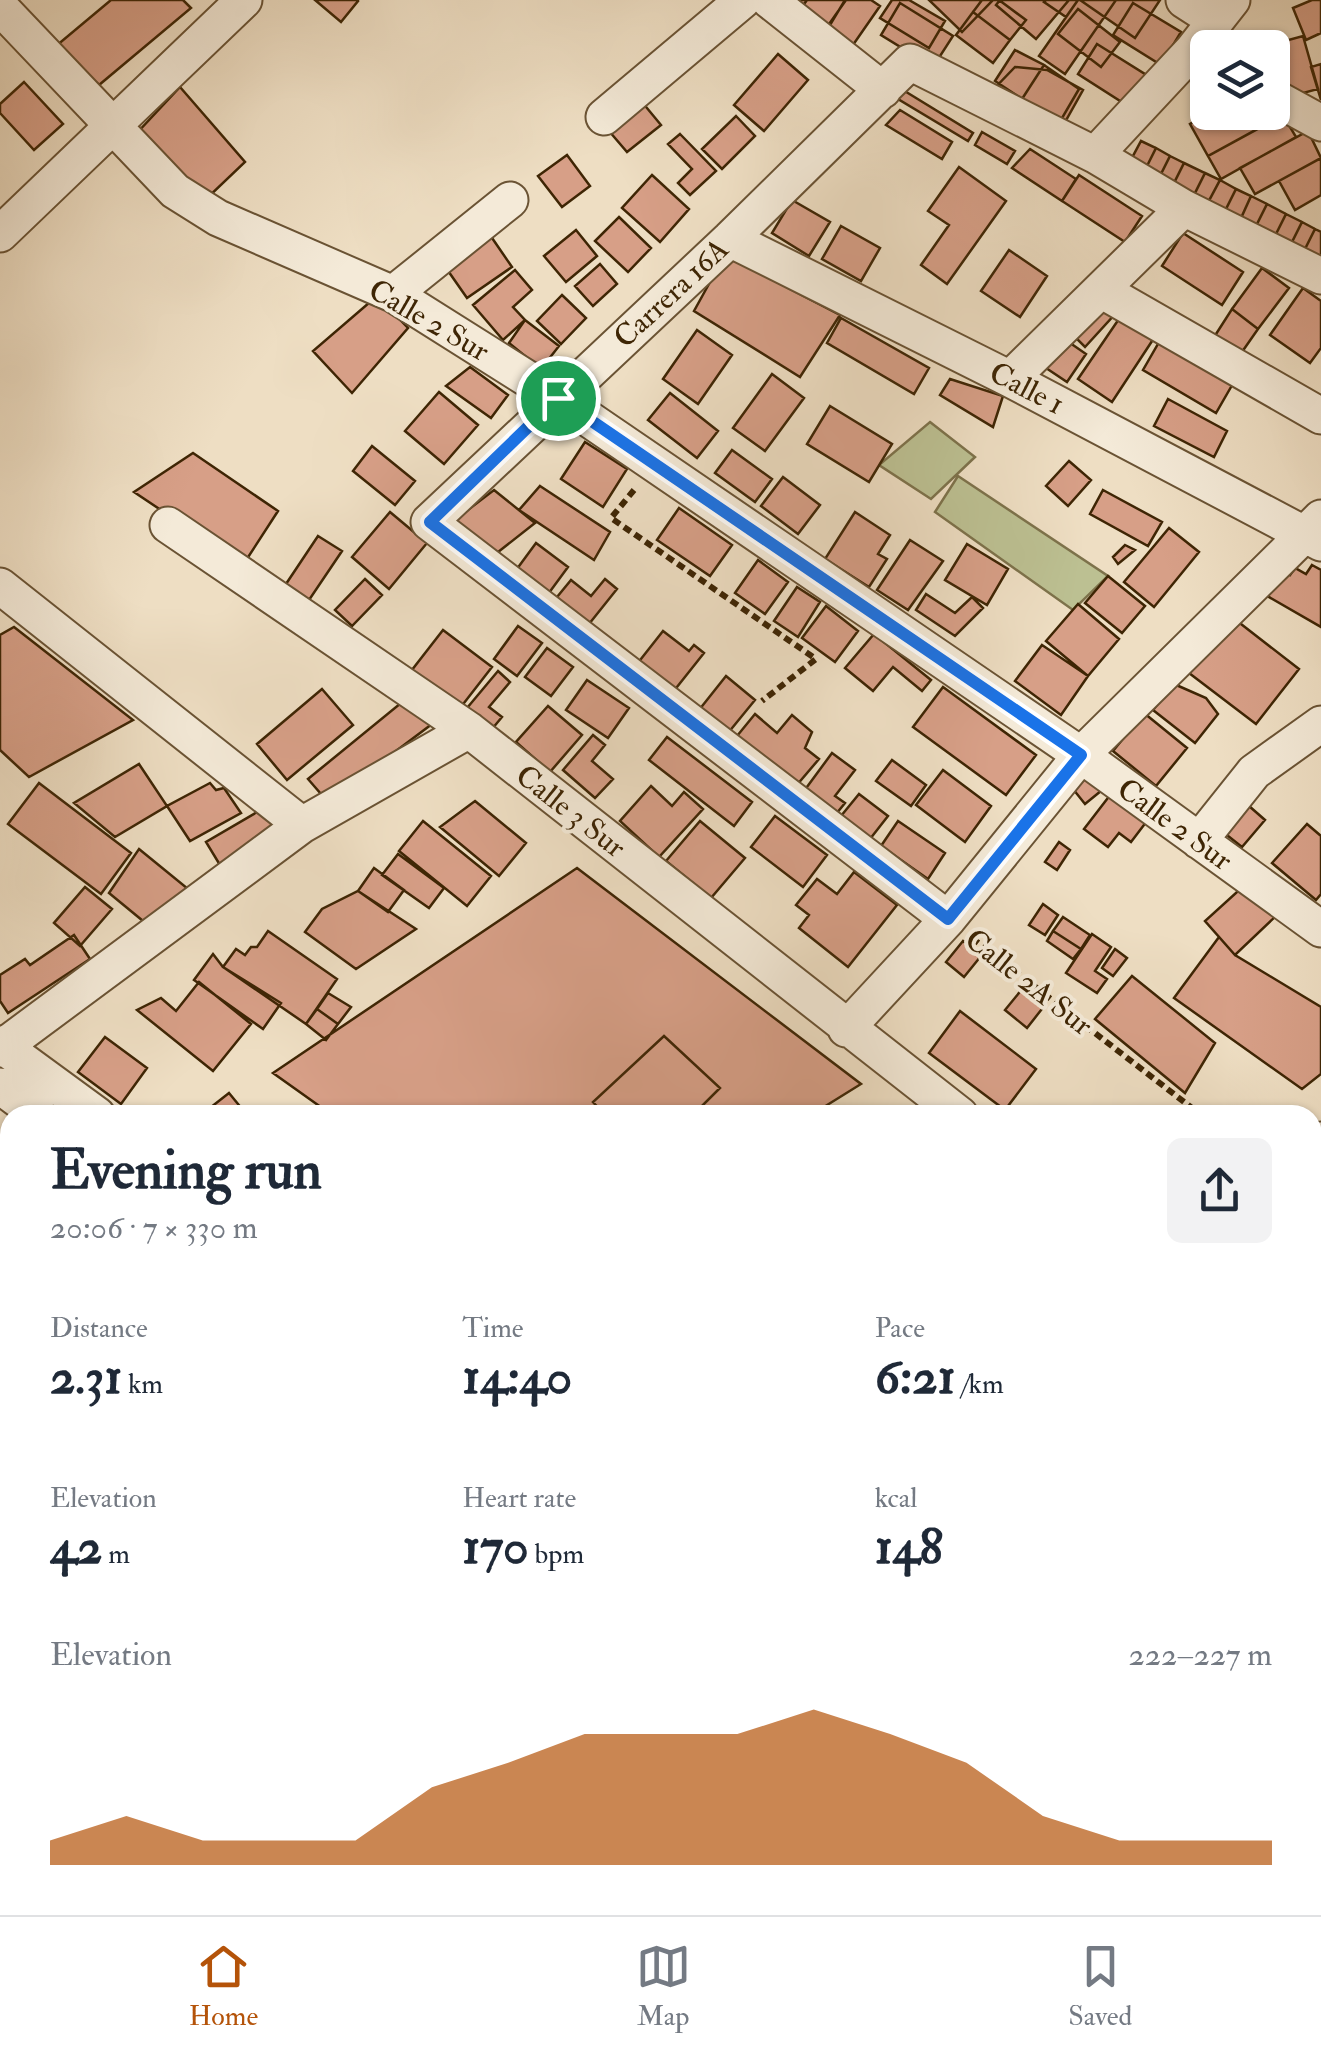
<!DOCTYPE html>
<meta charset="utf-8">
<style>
body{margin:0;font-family:"IM FELL Double Pica",serif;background:#f2f2f3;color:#1f2937;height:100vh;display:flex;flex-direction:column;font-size:38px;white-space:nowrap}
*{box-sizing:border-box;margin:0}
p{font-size:32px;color:#747a83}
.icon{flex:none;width:55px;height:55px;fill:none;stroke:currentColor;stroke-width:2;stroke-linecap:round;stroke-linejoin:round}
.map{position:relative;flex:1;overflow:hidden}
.drawer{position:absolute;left:0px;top:1105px;width:1322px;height:810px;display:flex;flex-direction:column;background:#fff;border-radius:30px 30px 0 0;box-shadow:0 2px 8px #0004}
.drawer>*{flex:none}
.tools{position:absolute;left:1190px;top:30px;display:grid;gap:20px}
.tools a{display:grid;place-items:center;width:100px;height:100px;border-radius:15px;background:#fff;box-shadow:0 2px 8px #0004;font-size:50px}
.pin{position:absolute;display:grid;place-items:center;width:85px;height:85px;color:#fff;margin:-42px;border:5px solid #fff;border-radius:50%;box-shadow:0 2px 10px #0007}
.round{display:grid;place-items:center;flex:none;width:105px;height:105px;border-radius:15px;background:#f2f2f3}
.headline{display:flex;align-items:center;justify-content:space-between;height:170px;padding:0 50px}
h1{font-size:55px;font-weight:700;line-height:75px}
.stats{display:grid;grid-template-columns:repeat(3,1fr);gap:15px;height:170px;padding:10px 50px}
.stats div{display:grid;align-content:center}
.stats b{font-size:50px;font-weight:700}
.stats small{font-size:28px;font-weight:400}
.stats p{font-size:28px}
.chart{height:280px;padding:20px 50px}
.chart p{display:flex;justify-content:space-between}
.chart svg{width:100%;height:180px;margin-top:10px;fill:#b45309;opacity:.7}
.tabs{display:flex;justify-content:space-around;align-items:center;height:140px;border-top:2px solid #e0e1e3;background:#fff;font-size:28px;color:#747a83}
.tabs a{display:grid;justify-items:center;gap:5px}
.tabs .on{color:#b45309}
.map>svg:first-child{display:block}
.green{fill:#bcc092;stroke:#7d724b;stroke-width:2.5}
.building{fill:#d79f87;stroke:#3e2504;stroke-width:2.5}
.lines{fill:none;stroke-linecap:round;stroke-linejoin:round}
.minor-casing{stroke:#6a5334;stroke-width:39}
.major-casing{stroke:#3e2504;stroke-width:49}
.path{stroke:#3e2504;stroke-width:6;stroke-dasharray:8 5;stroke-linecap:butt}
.minor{stroke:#f4ead8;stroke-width:35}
.major{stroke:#e7bf82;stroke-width:45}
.route-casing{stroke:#fff;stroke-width:20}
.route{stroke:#1a73e8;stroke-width:12}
.labels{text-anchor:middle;stroke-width:8;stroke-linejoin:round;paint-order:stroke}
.street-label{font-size:30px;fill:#3e2504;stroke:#f4ead8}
</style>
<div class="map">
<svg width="1321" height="1915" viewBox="0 0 1321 1915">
<rect width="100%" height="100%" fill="#eedec3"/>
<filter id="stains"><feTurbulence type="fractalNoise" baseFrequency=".002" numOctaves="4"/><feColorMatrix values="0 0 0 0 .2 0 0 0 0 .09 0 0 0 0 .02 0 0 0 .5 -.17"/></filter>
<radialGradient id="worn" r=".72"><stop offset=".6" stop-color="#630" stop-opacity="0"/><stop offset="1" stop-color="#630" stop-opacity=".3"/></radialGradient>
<path class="green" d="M930 422 975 457 931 499 879 465Z
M958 476 1108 576 1073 610 935 512Z"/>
<path class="building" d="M111 0H183L191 8 99 85 56 46Z
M315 0H357L358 1 341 22Z
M779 0H845L827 30Z
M807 0H846L820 37 794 18Z
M846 0H871L880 6 846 55 820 37Z
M892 0H909L945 21 929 48 880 18Z
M929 0H993L962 32Z
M982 0H999L1026 20 1010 40 973 12Z
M1000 0H1069L1036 39 996 5Z
M1046 0H1078L1066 17 1044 2Z
M1078 0H1116L1065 74 1039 56Z
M1080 0H1160L1135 38Z
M1312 0H1321V33L1306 40 1293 8Z
M900 3 953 36 933 67 881 35Z
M1133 3 1181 32 1161 65 1113 35Z
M1078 9 1120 42 1101 67 1058 34Z
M973 12 1010 40 993 63 956 35Z
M1303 36 1318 89 1285 98 1270 45Z
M1097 44 1148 76 1128 106 1078 74Z
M1015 50 1044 65 1022 99 995 81Z
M778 54 808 80 764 131 734 105Z
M1321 64V100L1311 67Z
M1044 65 1079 89 1058 125 1022 99Z
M1015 67 1047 70 1083 90 1060 131 991 92Z
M24 82 63 124 34 150 0 113V104Z
M180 87 245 162 202 203 136 134Z
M903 90 973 133 968 141 898 99Z
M637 96 661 125 627 152 603 124Z
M900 110 952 142 942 159 886 125Z
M1210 112H1258L1265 125 1208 156 1190 124Z
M1283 115 1296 137 1221 179 1208 156Z
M736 116 755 136 722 169 702 149Z
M1308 131 1321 158 1255 194 1240 168Z
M982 132 1015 151 1007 164 975 145Z
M680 134 716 171 690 195 678 183 692 169 668 144Z
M1141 141 1156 148 1141 178 1125 171Z
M1156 148 1170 156 1155 186 1141 178Z
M1030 149 1076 179 1062 201 1012 168Z
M567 155 590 186 562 207 538 176Z
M1170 156 1184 163 1169 193 1155 186Z
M1321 158V195L1295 210 1279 181Z
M1184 163 1205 173 1190 203 1169 193Z
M959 167 1006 201 947 284 921 265 949 225 928 211Z
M1205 173 1220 180 1204 210 1190 203Z
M652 175 689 209 660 242 622 208Z
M1079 175 1142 216 1125 242 1062 201Z
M1220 180 1236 189 1221 219 1204 210Z
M1236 189 1251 196 1237 227 1221 219Z
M1251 196 1267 204 1252 234 1237 227Z
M792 200 830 222 809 256 772 233Z
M1267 204 1286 214 1271 244 1252 234Z
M1286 214 1302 222 1287 252 1271 244Z
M619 217 651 248 628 272 595 241Z
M1302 222 1315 229 1300 259 1287 252Z
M841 226 880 248 861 281 822 259Z
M1315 229 1321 232V255L1316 266 1300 259Z
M576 230 597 256 566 282 544 256Z
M1183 233 1243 272 1222 305 1162 266Z
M490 235 512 267 467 298 444 265Z
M1009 250 1047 276 1020 317 981 291Z
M725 255 840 315 800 377 694 311Z
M600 264 617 284 593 306 575 286Z
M1262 268 1289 288 1258 329 1232 309Z
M515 270 532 290 513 307 525 320 503 340 473 305Z
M1303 288 1321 301V348L1310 363 1270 335Z
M562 295 586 318 561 344 537 321Z
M377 296 408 328 352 393 313 351Z
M1098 296 1116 313 1085 347 1068 330Z
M1232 309 1258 329 1235 362 1209 345Z
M1123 313 1156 335 1112 402 1078 379Z
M841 318 929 368 914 394 827 343Z
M525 320 559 346 541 369 509 343Z
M697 330 732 355 698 404 663 379Z
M1060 336 1086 354 1067 382 1040 364Z
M1162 337 1235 380 1216 413 1143 370Z
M470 367 508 395 491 418 446 386Z
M772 374 804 398 765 451 733 428Z
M950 379 1003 396 993 427 940 395Z
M439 392 478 425 444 464 405 431Z
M670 393 718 431 697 458 648 420Z
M1168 399 1227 431 1214 457 1154 426Z
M830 406 892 444 869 482 807 444Z
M585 442 627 469 603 507 561 479Z
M372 446 415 481 395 505 353 471Z
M732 450 772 479 755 502 715 473Z
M193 453 278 511 243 565 134 492Z
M1069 461 1091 480 1068 506 1046 486Z
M783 477 820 505 798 534 761 506Z
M540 486 610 532 594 560 519 510Z
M494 490 535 523 488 560 456 519Z
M1103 490 1162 522 1148 546 1090 514Z
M679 508 732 545 710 576 657 540Z
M390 512 427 543 389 589 352 557Z
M855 512 890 535 878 554 887 559 869 587 825 559Z
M1169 528 1199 552 1154 607 1124 582Z
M318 536 342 551 305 606 286 584Z
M910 540 943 561 908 610 877 590Z
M536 543 568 567 543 601 511 577Z
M967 544 1008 569 987 605 945 580Z
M1125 545 1135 550 1118 564 1113 557Z
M758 560 788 582 765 614 735 593Z
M1312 565 1321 570V627L1262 593 1283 571 1290 575 1295 568 1306 574Z
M1108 576 1145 606 1122 633 1085 603Z
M365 579 382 595 352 626 335 610Z
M605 579 617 589 581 634 548 608 571 580 591 596Z
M797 587 820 602 798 637 774 621Z
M926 594 955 613 972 597 983 608 955 636 916 610Z
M1078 604 1119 639 1088 676 1046 641Z
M826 606 858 631 835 662 802 638Z
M1232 617 1299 669 1256 724 1189 673Z
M518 626 542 643 517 676 494 659Z
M14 627 133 720 29 777 0 750V635Z
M443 630 492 667 457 712 408 675Z
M663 631 689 651 694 645 704 653 673 692 637 664Z
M874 634 931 680 922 691 893 667 873 691 845 668Z
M1042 645 1088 676 1061 715 1015 681Z
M547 648 573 667 551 696 525 677Z
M498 671 510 682 489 707 502 717 487 735 462 714Z
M726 676 755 700 728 733 699 710Z
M587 680 629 708 608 738 566 710Z
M1174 684 1206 698 1218 714 1195 743 1153 710Z
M943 687 1036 755 1006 795 913 727Z
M322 689 353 725 287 780 257 744Z
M412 694 444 715 328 802 308 779Z
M548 706 582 735 550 772 516 742Z
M1144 713 1187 748 1156 786 1113 751Z
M755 714 777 733 792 715 812 732 805 748 819 759 796 786 737 736Z
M593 735 605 745 592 761 613 779 595 798 563 770Z
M667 737 752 802 734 826 649 760Z
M832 753 855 770 835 796 845 803 836 814 804 791Z
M892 760 926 785 911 806 876 781Z
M139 764 167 806 115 837 74 803Z
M943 770 991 806 965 842 916 805Z
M1094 771 1107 786 1085 804 1073 789Z
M39 783 131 853 101 894 8 824Z
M210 783 216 790 224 788 241 813 190 841 167 806Z
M651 786 672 806 684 792 703 809 659 857 620 821Z
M1114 790 1150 817 1131 842 1119 833 1108 847 1084 829Z
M859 794 888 816 870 839 841 816Z
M1241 799 1265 820 1242 847 1218 828Z
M475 801 526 843 499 876 440 827Z
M264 808 281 837 223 870 206 842Z
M775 816 827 855 803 887 751 847Z
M423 821 491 876 467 906 399 851Z
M700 821 745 858 711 898 666 861Z
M898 821 945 853 928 879 881 846Z
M1307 824 1321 836V894L1316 900 1272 863Z
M1059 842 1070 850 1057 870 1045 862Z
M139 849 193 893 154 930 109 893Z
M398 854 444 888 429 908 382 875Z
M374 868 404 890 388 912 358 891Z
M577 868 861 1084 811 1115H332L273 1073Z
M854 872 897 905 848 967 799 928 809 915 796 905 817 879 837 894Z
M1248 882 1278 914 1235 955 1205 921Z
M85 887 112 909 80 946 54 923Z
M358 891 416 929 356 969 305 932 322 909Z
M1043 904 1058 915 1045 935 1029 925Z
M1063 917 1090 935 1081 949 1053 931Z
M268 931 337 979 306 1024 223 967 236 949 245 955 251 947H257Z
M1053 931 1081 949 1073 959 1047 941Z
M1092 934 1111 947 1095 971 1107 979 1097 993 1066 973Z
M74 935 90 959 8 1013 0 1001V975L25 959 30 965Z
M1219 937 1235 955 1321 1007V1074L1302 1089 1174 998Z
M963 941 981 956 964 977 946 962Z
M1115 949 1127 958 1113 976 1102 968Z
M213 954 223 967 281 1003 263 1029 194 980Z
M1132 976 1215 1043 1185 1093 1095 1019Z
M199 982 251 1024 213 1071 137 1010 161 998 176 1011Z
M1023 988 1045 1005 1027 1028 1005 1010Z
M328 993 351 1007 338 1024 317 1009Z
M317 1009 338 1024 326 1040 306 1024Z
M960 1011 1036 1069 1005 1110 929 1053Z
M664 1036 720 1088 693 1115H605L593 1102Z
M105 1037 147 1068 121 1104 78 1072Z
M229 1093 247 1115H201Z
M0 1360 10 1371V1387L0 1399Z
M1312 1668 1321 1678V1734L1312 1741Z
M0 1698 10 1707V1730L0 1738Z
M4 1738 10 1742V1803L0 1796V1742Z
M328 1905H356L363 1915H328L322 1909Z
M419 1905H470L455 1915H427Z
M604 1905H660L667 1915H610Z
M703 1905H735L742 1915H709Z
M1039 1905H1278L1274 1915H1062Z"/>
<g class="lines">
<defs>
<path id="minor" d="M769 0 883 90
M1184 0 1215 20
M0 7 175 191 218 218 393 294 558 398 1081 755 1321 929
M1272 96 1321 123
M604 117 743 0
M1095 155 1192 51 1232 0
M0 234 244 0
M730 239 1010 379 1321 543
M1101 290 1321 416
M393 294 510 200
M1010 379 1184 208
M168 525 469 730 960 1115
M0 586 302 825
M1199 841 1254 772 1321 724
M948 919 429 522 730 239 910 62 1095 155 1184 208 1321 276
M846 1029 948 919 1081 755 1321 518
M0 1044 97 1115
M0 1049 302 825 469 730
M0 1086 39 1115
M1312 1145 1321 1140
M1312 1458 1321 1433
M0 1517 10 1523
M0 1869 10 1875
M990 1905 1013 1915
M836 1915 848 1905"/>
<path id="major" d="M1312 1221 1321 1218
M1312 1299 1321 1297
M150 1915 166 1905"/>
</defs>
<use href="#minor" class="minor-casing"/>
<use href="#major" class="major-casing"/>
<path class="path" d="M634 490 611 518 816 659 762 701
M972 938 1201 1115"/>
<use href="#minor" class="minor"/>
<use href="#major" class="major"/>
</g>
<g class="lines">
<defs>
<path id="route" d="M558 398 1081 755 948 919 430 522Z"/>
</defs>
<use href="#route" class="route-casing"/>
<use href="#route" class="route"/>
</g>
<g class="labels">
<g class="street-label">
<text transform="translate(671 293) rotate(-43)" y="10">Carrera 16A</text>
<text transform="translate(429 320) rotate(30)" y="10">Calle 2 Sur</text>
<text transform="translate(1027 388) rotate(27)" y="10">Calle 1</text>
<text transform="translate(571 811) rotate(38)" y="10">Calle 3 Sur</text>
<text transform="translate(1175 824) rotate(36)" y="10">Calle 2 Sur</text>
<text transform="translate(1029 982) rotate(38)" y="10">Calle 2A Sur</text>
</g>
</g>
<rect width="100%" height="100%" filter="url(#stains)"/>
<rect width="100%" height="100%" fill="url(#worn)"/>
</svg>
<div class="tools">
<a><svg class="icon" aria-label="layers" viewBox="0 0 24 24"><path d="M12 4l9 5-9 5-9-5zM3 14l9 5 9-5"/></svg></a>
</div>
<div class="pin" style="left:558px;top:398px;background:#1e9e55"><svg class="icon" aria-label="arrive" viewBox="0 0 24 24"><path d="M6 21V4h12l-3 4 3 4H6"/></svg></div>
<section class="drawer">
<div class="headline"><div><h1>Evening run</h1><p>20:06 · 7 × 330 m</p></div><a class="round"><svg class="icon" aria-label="share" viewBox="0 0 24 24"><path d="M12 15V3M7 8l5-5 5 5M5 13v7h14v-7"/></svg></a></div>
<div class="stats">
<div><p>Distance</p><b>2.31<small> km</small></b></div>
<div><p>Time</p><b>14:40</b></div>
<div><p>Pace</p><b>6:21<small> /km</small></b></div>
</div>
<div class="stats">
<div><p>Elevation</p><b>42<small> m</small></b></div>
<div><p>Heart rate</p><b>170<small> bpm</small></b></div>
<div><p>kcal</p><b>148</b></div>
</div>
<div class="chart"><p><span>Elevation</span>222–227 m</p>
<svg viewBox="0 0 160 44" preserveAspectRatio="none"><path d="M0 44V38L10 32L20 38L30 38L40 38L50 25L60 19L70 12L80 12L90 12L100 6L110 12L120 19L130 32L140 38L150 38L160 38V44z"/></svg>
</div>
</section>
</div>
<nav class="tabs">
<a class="on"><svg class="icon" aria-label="home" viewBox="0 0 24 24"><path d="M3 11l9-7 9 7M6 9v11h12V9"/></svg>Home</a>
<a><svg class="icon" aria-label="map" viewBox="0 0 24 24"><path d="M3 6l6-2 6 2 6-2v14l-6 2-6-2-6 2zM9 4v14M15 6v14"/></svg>Map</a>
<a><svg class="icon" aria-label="saved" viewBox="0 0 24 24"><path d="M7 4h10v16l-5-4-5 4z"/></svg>Saved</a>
</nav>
